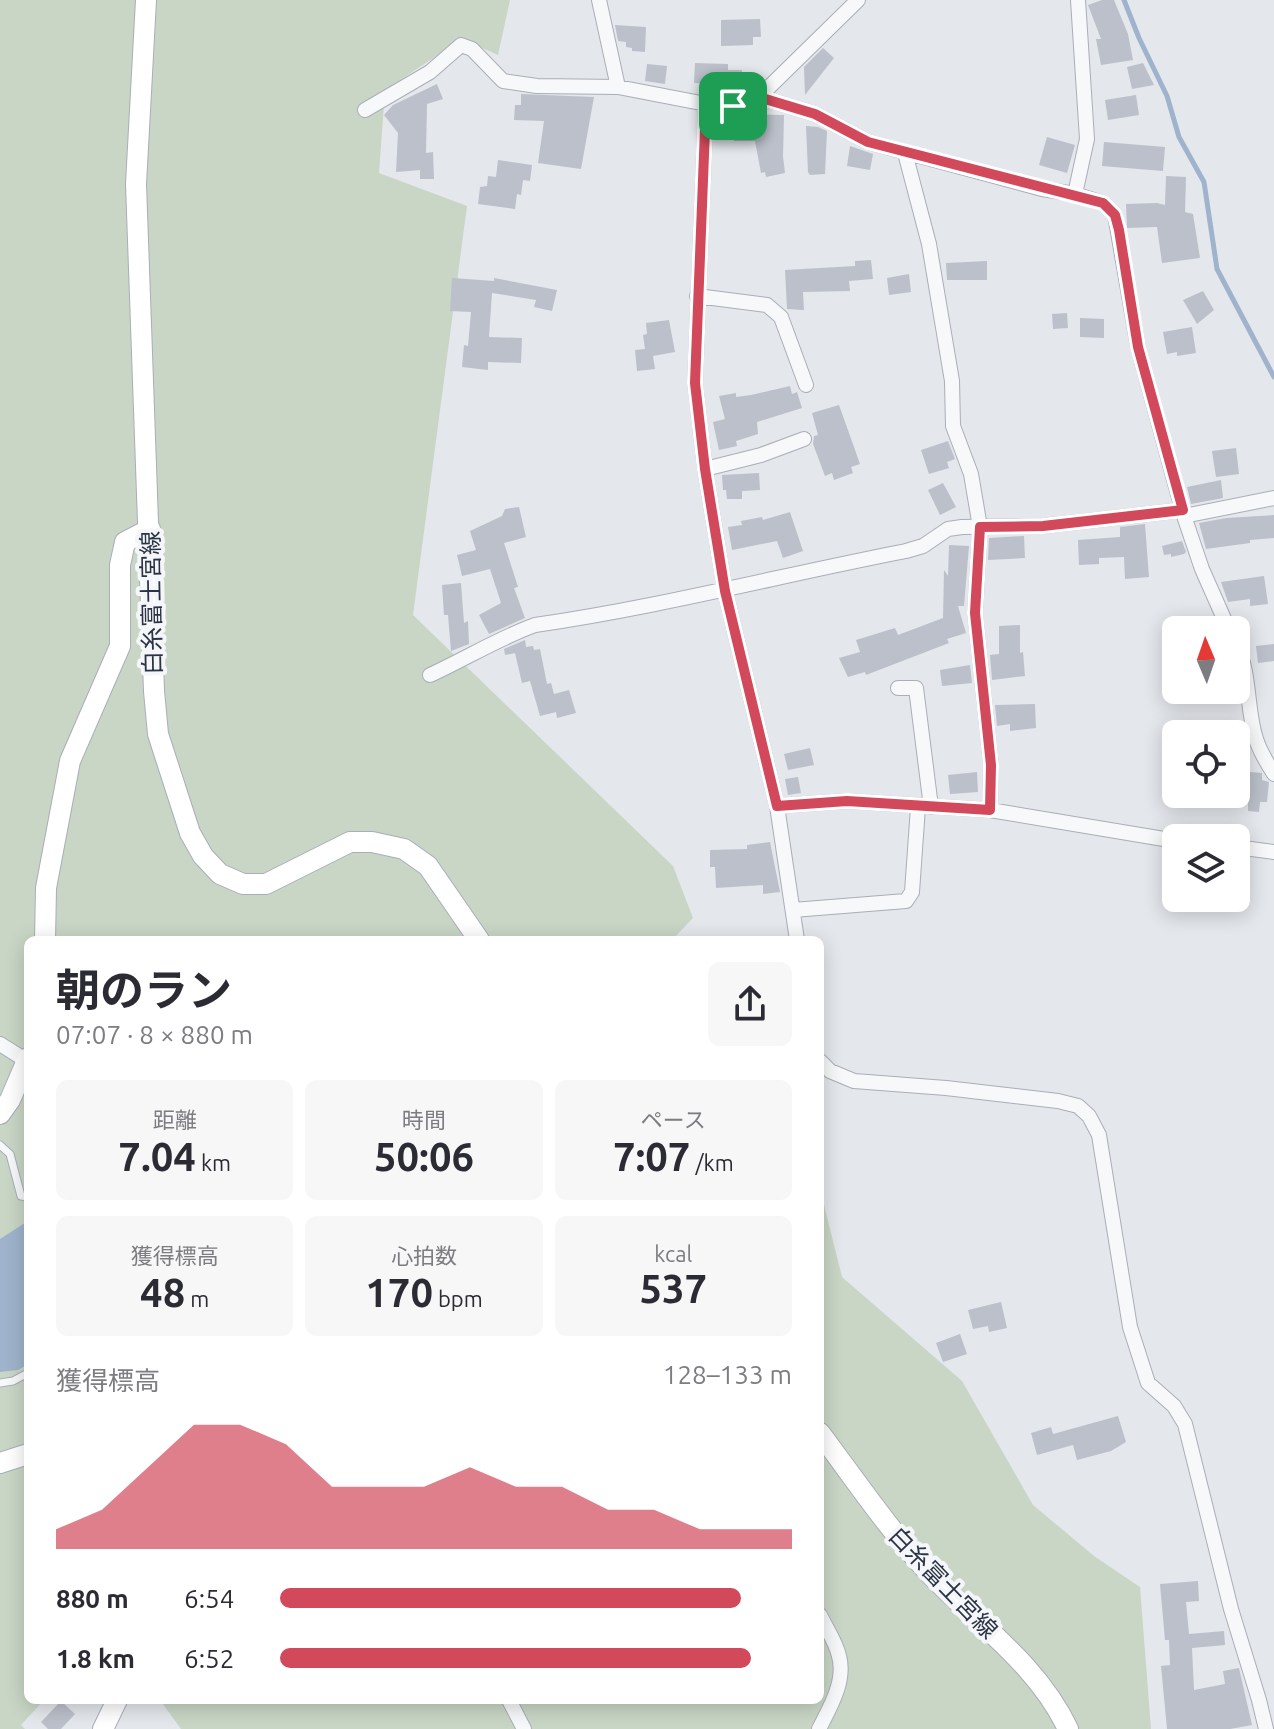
<!DOCTYPE html>
<html lang="ja">
<meta charset="utf-8">
<style>
body{margin:0;font-family:Ubuntu,"Noto Sans JP",sans-serif;background:#f7f7f7;color:#2b2b33;height:100vh;display:flex;flex-direction:column;font-size:30px;white-space:nowrap}
*{box-sizing:border-box;margin:0}
p{font-size:26px;color:#7c7c81}
.icon{flex:none;width:44px;height:44px;fill:none;stroke:currentColor;stroke-width:2;stroke-linecap:round;stroke-linejoin:round}
.map{position:relative;flex:1;overflow:hidden}
.details{position:absolute;left:24px;top:936px;width:800px;height:768px;display:flex;flex-direction:column;background:#fff;border-radius:12px;box-shadow:0 4px 20px #0003}
.details>*{flex:none}
.needle{width:52px;rotate:358deg}
.tools{position:absolute;left:1162px;top:616px;display:grid;gap:16px}
.tools a{display:grid;place-items:center;width:88px;height:88px;border-radius:12px;background:#fff;box-shadow:0 4px 20px #0003;font-size:40px}
.pin{position:absolute;display:grid;place-items:center;width:68px;height:68px;color:#fff;margin:-34px;border-radius:16px;box-shadow:0 4px 12px #0006}
.round{display:grid;place-items:center;flex:none;width:84px;height:84px;border-radius:12px;background:#f7f7f7}
.overview{display:flex;align-items:center;justify-content:space-between;height:136px;padding:0 32px}
h1{font-size:44px;font-weight:700;line-height:60px}
.stats{display:grid;grid-template-columns:repeat(3,1fr);gap:12px;height:136px;padding:8px 32px}
.stats div{display:grid;align-content:center;border-radius:12px;background:#f7f7f7;text-align:center}
.stats b{font-size:40px;font-weight:700}
.stats small{font-size:22px;font-weight:400}
.stats p{font-size:22px}
.chart{height:224px;padding:16px 32px}
.chart p{display:flex;justify-content:space-between}
.chart svg{width:100%;height:144px;margin-top:8px;fill:#d1495b;opacity:.7}
ul{padding:0 32px;list-style:none;font-size:26px}
li{display:grid;grid-template-columns:128px 96px 1fr;align-items:center;height:60px}
li i{height:20px;border-radius:10px;background:#d1495b}
.map>svg:first-child{display:block}
.green{fill:#c9d6c5}
.water{fill:#9fb4cc}
.lines{fill:none;stroke-linecap:round;stroke-linejoin:round}
.stream{stroke:#9fb4cc;stroke-width:5}
.building{fill:#bbc0ca}
.lane-casing{stroke:#a9aeb7;stroke-width:9}
.street-casing{stroke:#a9aeb7;stroke-width:16}
.secondary-casing{stroke:#a9aeb7;stroke-width:22}
.lane{stroke:#f7f8fa;stroke-width:7}
.street{stroke:#f7f8fa;stroke-width:14}
.secondary{stroke:#fff;stroke-width:20}
.route-casing{stroke:#fff;stroke-width:16}
.route{stroke:#d1495b;stroke-width:10}
.labels{text-anchor:middle;stroke-width:8;stroke-linejoin:round;paint-order:stroke}
.street-label{font-size:24px;fill:#2b3445;stroke:#f4f6f9}
</style>
<div class="map">
<svg width="1274" height="1729" viewBox="0 0 1274 1729">
<rect width="100%" height="100%" fill="#e4e7ec"/>
<path class="green" d="M0 0H510L498 55 462 39 385 90 379 173 467 206 413 615 673 866 693 918 672 940H28V1445H26L28 1447V1700H44L21 1725 25 1729H0Z
M820 1189 842 1277 962 1381 1033 1505 1094 1556 1140 1587 1151 1729H181L160 1700H820Z"/>
<path class="water" d="M28 1221V1364L18 1370 0 1372V1239Z"/>
<g class="lines">
<path class="stream" d="M1124 0 1139 38 1167 96 1179 137 1204 182 1217 269 1274 377"/>
</g>
<path class="building" d="M1102 0H1114L1128 34 1133 60 1101 65 1096 39H1101L1088 5Z
M760 19 761 37H753V45L721 46V20Z
M615 25 646 27 645 52 632 51V48L626 47V42L618 41Z
M823 48 834 58 805 95 804 67Z
M695 63 728 64V70H742L741 93 727 96V92L715 91V84L694 83Z
M1143 63 1154 85 1132 89 1127 67Z
M647 64 667 66 665 84 645 81Z
M437 84 443 99 427 104 426 153 433 152 434 179H420V170L396 172 398 133 384 115 393 105Z
M521 94 594 97 581 169 538 163 544 121 514 120 515 105H521Z
M1136 95 1139 115 1108 120 1105 100Z
M740 114 784 115 783 157 785 173 766 177 765 172 761 173 755 141H734L733 124H727V116Z
M806 126 818 127 827 131 825 174 810 175 808 172Z
M1047 137 1075 145 1067 173 1039 165Z
M1104 142 1165 147 1163 171 1102 166Z
M850 146 873 154 870 170 847 166Z
M498 160 532 165 530 181 523 180 521 195 517 194 515 209 478 204 480 187 487 186 488 176 496 177Z
M1166 176 1186 177 1185 212 1193 214 1200 258 1162 263 1157 227 1127 228 1126 204 1157 203 1165 205Z
M871 260 873 279 849 281 850 291 803 292 804 310 787 309 785 270 855 266V261Z
M987 261V280H947L946 263Z
M909 274 911 292 889 295 887 278Z
M452 278 494 281V278L557 290 552 311 534 307 536 300 492 293 489 337 522 338 521 363 488 362V370L462 367 464 345 468 346 471 312 450 311Z
M1203 291 1214 310 1197 324 1183 300Z
M1067 313 1068 328 1053 329 1052 314Z
M1080 318 1104 319V338L1080 337Z
M669 320 675 352 653 356 655 369 637 371 635 350 645 349 643 335 647 334 646 323Z
M1192 327 1196 353 1177 356V352L1167 354 1163 332Z
M790 386 792 394 797 392 802 408 757 422 758 434 736 441 737 446 719 450 713 422 725 419 719 396 736 393V397L751 395Z
M839 405 860 464 851 467 853 473 834 480 832 473 825 476 813 444 814 436 818 435 812 413Z
M948 441 955 459 947 462 949 468 929 474 921 450Z
M1236 448 1239 474 1216 477 1212 451Z
M759 473 760 490 742 491V499H727L726 490H723L722 475Z
M1221 480 1223 498 1191 504 1187 487Z
M943 483 956 507 940 515 928 490Z
M519 507 526 537 504 543 518 587 514 588 525 618 489 634 479 615 501 603 490 569 462 576 457 555 476 550 470 531 502 516 505 509Z
M790 512 803 551 783 558 777 541 732 550 728 527 742 525 741 521 762 517 763 520Z
M1274 515V538L1250 540V543L1206 549 1199 523 1226 518Z
M1145 524 1149 577 1125 579 1124 557 1099 558V564L1079 565 1078 540 1120 537V527Z
M1024 536 1025 558 988 560 989 538Z
M1182 541 1186 552 1184 554 1171 557V554L1164 555 1162 546Z
M949 545 969 546 964 606H958L966 633 947 639 949 643 866 675 865 672 848 677 839 658 860 652 856 640 895 628 898 635 943 618 944 570 948 576Z
M1264 576 1268 604 1250 606V599L1228 602 1221 582Z
M461 583 464 623 468 621 469 644 451 651 448 615H444L442 585Z
M1020 625V653L1023 652 1025 676 992 680 990 655 999 654V626Z
M525 640 526 647 533 646 534 650 540 649 547 684 551 683 554 694 569 690 576 713 557 718 556 712 540 716 530 681 522 683 515 653 505 655 504 649Z
M1274 644V661L1258 663 1256 646Z
M970 665 972 683 942 686 940 670Z
M1035 704 1036 728 1010 731V724L997 726 995 705Z
M810 748 814 765 788 770 784 754Z
M977 772 978 792 950 794 948 775Z
M1250 772 1262 773V780L1269 782 1267 802H1260L1259 812 1248 811V801L1236 800V776L1250 777Z
M798 777 801 793 788 795 785 779Z
M770 842 780 892 763 894V885L716 888 715 867H710V850L747 849V845Z
M1001 1302 1007 1328 989 1332 988 1326 973 1329 968 1310Z
M960 1334 967 1354 943 1362 936 1343Z
M1118 1416 1126 1442 1111 1451 1077 1460 1073 1445 1037 1455 1031 1433 1051 1427 1053 1434Z
M1198 1581 1199 1601 1186 1602 1189 1634 1224 1631 1225 1645 1192 1648 1194 1690 1225 1684 1223 1671 1239 1668 1252 1725 1230 1729H1167L1161 1666 1170 1665 1169 1640H1165L1160 1584Z
M61 1701 75 1714 61 1729H48L41 1722Z"/>
<g class="lines">
<defs>
<path id="lane" d="M0 1145 10 1154 21 1196 28 1197
M0 1383 13 1381 28 1373"/>
<path id="street" d="M599 0 618 87
M759 97 815 114 868 142 1042 189 1075 194 1103 203 1115 215 1138 347 1184 516 1202 569 1229 630
M706 104 695 383 705 469 725 591 777 806 797 940
M365 110 430 72 461 45 472 49 503 81 537 86 618 87 706 104 733 106 759 97 858 0
M905 153 929 244 952 381 953 426 971 474 980 527 975 613 991 765 990 810
M1075 194 1087 139 1078 0
M697 296 767 305 781 317 806 385
M705 469 761 455 804 439
M1184 516 1274 498
M1236 644C1251 674 1246 708 1256 739 1260 752 1267 763 1274 774
M430 675C465 659 499 638 535 625 660 607 782 575 906 551L923 546 948 529 962 527 1043 526 1183 510
M898 688H916L931 807
M777 806 847 801 990 810 1176 841
M1236 847 1274 852
M793 910 906 901 912 892 918 807
M0 1044 27 1061
M820 1061 830 1071 854 1081 946 1088 1058 1101 1078 1106 1089 1116 1099 1135 1130 1327 1148 1383 1174 1406 1185 1424 1231 1609 1259 1700 1266 1729
M509 1700 524 1729
M819 1729C830 1707 846 1681 839 1656 836 1642 826 1628 820 1615"/>
<path id="secondary" d="M146 0 136 184 154 691 158 734 190 833 203 856 220 874 243 884H266L350 842H372L404 849 428 866 479 940
M45 940 46 888 70 761 120 646V565L125 542 150 529
M0 1114 10 1100 28 1058
M820 1433C856 1481 889 1530 930 1574 978 1624 1038 1665 1068 1729
M0 1463 28 1454
M103 1729 117 1700"/>
</defs>
<use href="#lane" class="lane-casing"/>
<use href="#street" class="street-casing"/>
<use href="#secondary" class="secondary-casing"/>
<use href="#lane" class="lane"/>
<use href="#street" class="street"/>
<use href="#secondary" class="secondary"/>
</g>
<g class="lines">
<defs>
<path id="route" d="M759 97 815 114 868 142 1103 203 1115 215 1119 230 1138 347 1183 510 1043 526 980 527 975 613 991 765 990 810 847 801 777 806 725 591 705 469 695 383 706 104 733 106Z"/>
</defs>
<use href="#route" class="route-casing"/>
<use href="#route" class="route"/>
</g>
<g class="labels">
<g class="street-label">
<text transform="translate(152 603) rotate(-91)" y="8">白糸富士宮線</text>
<text transform="translate(943 1583) rotate(46)" y="8">白糸富士宮線</text>
</g>
</g>
</svg>
<div class="tools">
<a><svg class="needle" viewBox="-14 -14 28 28"><path d="M0-13l5 13h-10z" fill="#e53935"/><path d="M0 13l5-13h-10z" fill="#7c7c81"/></svg></a>
<a><svg class="icon" aria-label="locate" viewBox="0 0 24 24"><circle cx="12" cy="12" r="6"/><path d="M12 2v4M12 18v4M2 12h4M18 12h4"/></svg></a>
<a><svg class="icon" aria-label="layers" viewBox="0 0 24 24"><path d="M12 4l9 5-9 5-9-5zM3 14l9 5 9-5"/></svg></a>
</div>
<div class="pin" style="left:733px;top:106px;background:#1e9e55"><svg class="icon" aria-label="arrive" viewBox="0 0 24 24"><path d="M6 21V4h12l-3 4 3 4H6"/></svg></div>
<section class="details">
<div class="overview"><div><h1>朝のラン</h1><p>07:07 · 8 × 880 m</p></div><a class="round"><svg class="icon" aria-label="share" viewBox="0 0 24 24"><path d="M12 15V3M7 8l5-5 5 5M5 13v7h14v-7"/></svg></a></div>
<div class="stats">
<div><p>距離</p><b>7.04<small> km</small></b></div>
<div><p>時間</p><b>50:06</b></div>
<div><p>ペース</p><b>7:07<small> /km</small></b></div>
</div>
<div class="stats">
<div><p>獲得標高</p><b>48<small> m</small></b></div>
<div><p>心拍数</p><b>170<small> bpm</small></b></div>
<div><p>kcal</p><b>537</b></div>
</div>
<div class="chart"><p><span>獲得標高</span>128–133 m</p>
<svg viewBox="0 0 160 44" preserveAspectRatio="none"><path d="M0 44V38L10 32L20 19L30 6L40 6L50 12L60 25L70 25L80 25L90 19L100 25L110 25L120 32L130 32L140 38L150 38L160 38V44z"/></svg>
</div>
<ul>
<li><b>880 m</b>6:54<i style="width:90%"></i></li>
<li><b>1.8 km</b>6:52<i style="width:92%"></i></li>
</ul>
</section>
</div>
